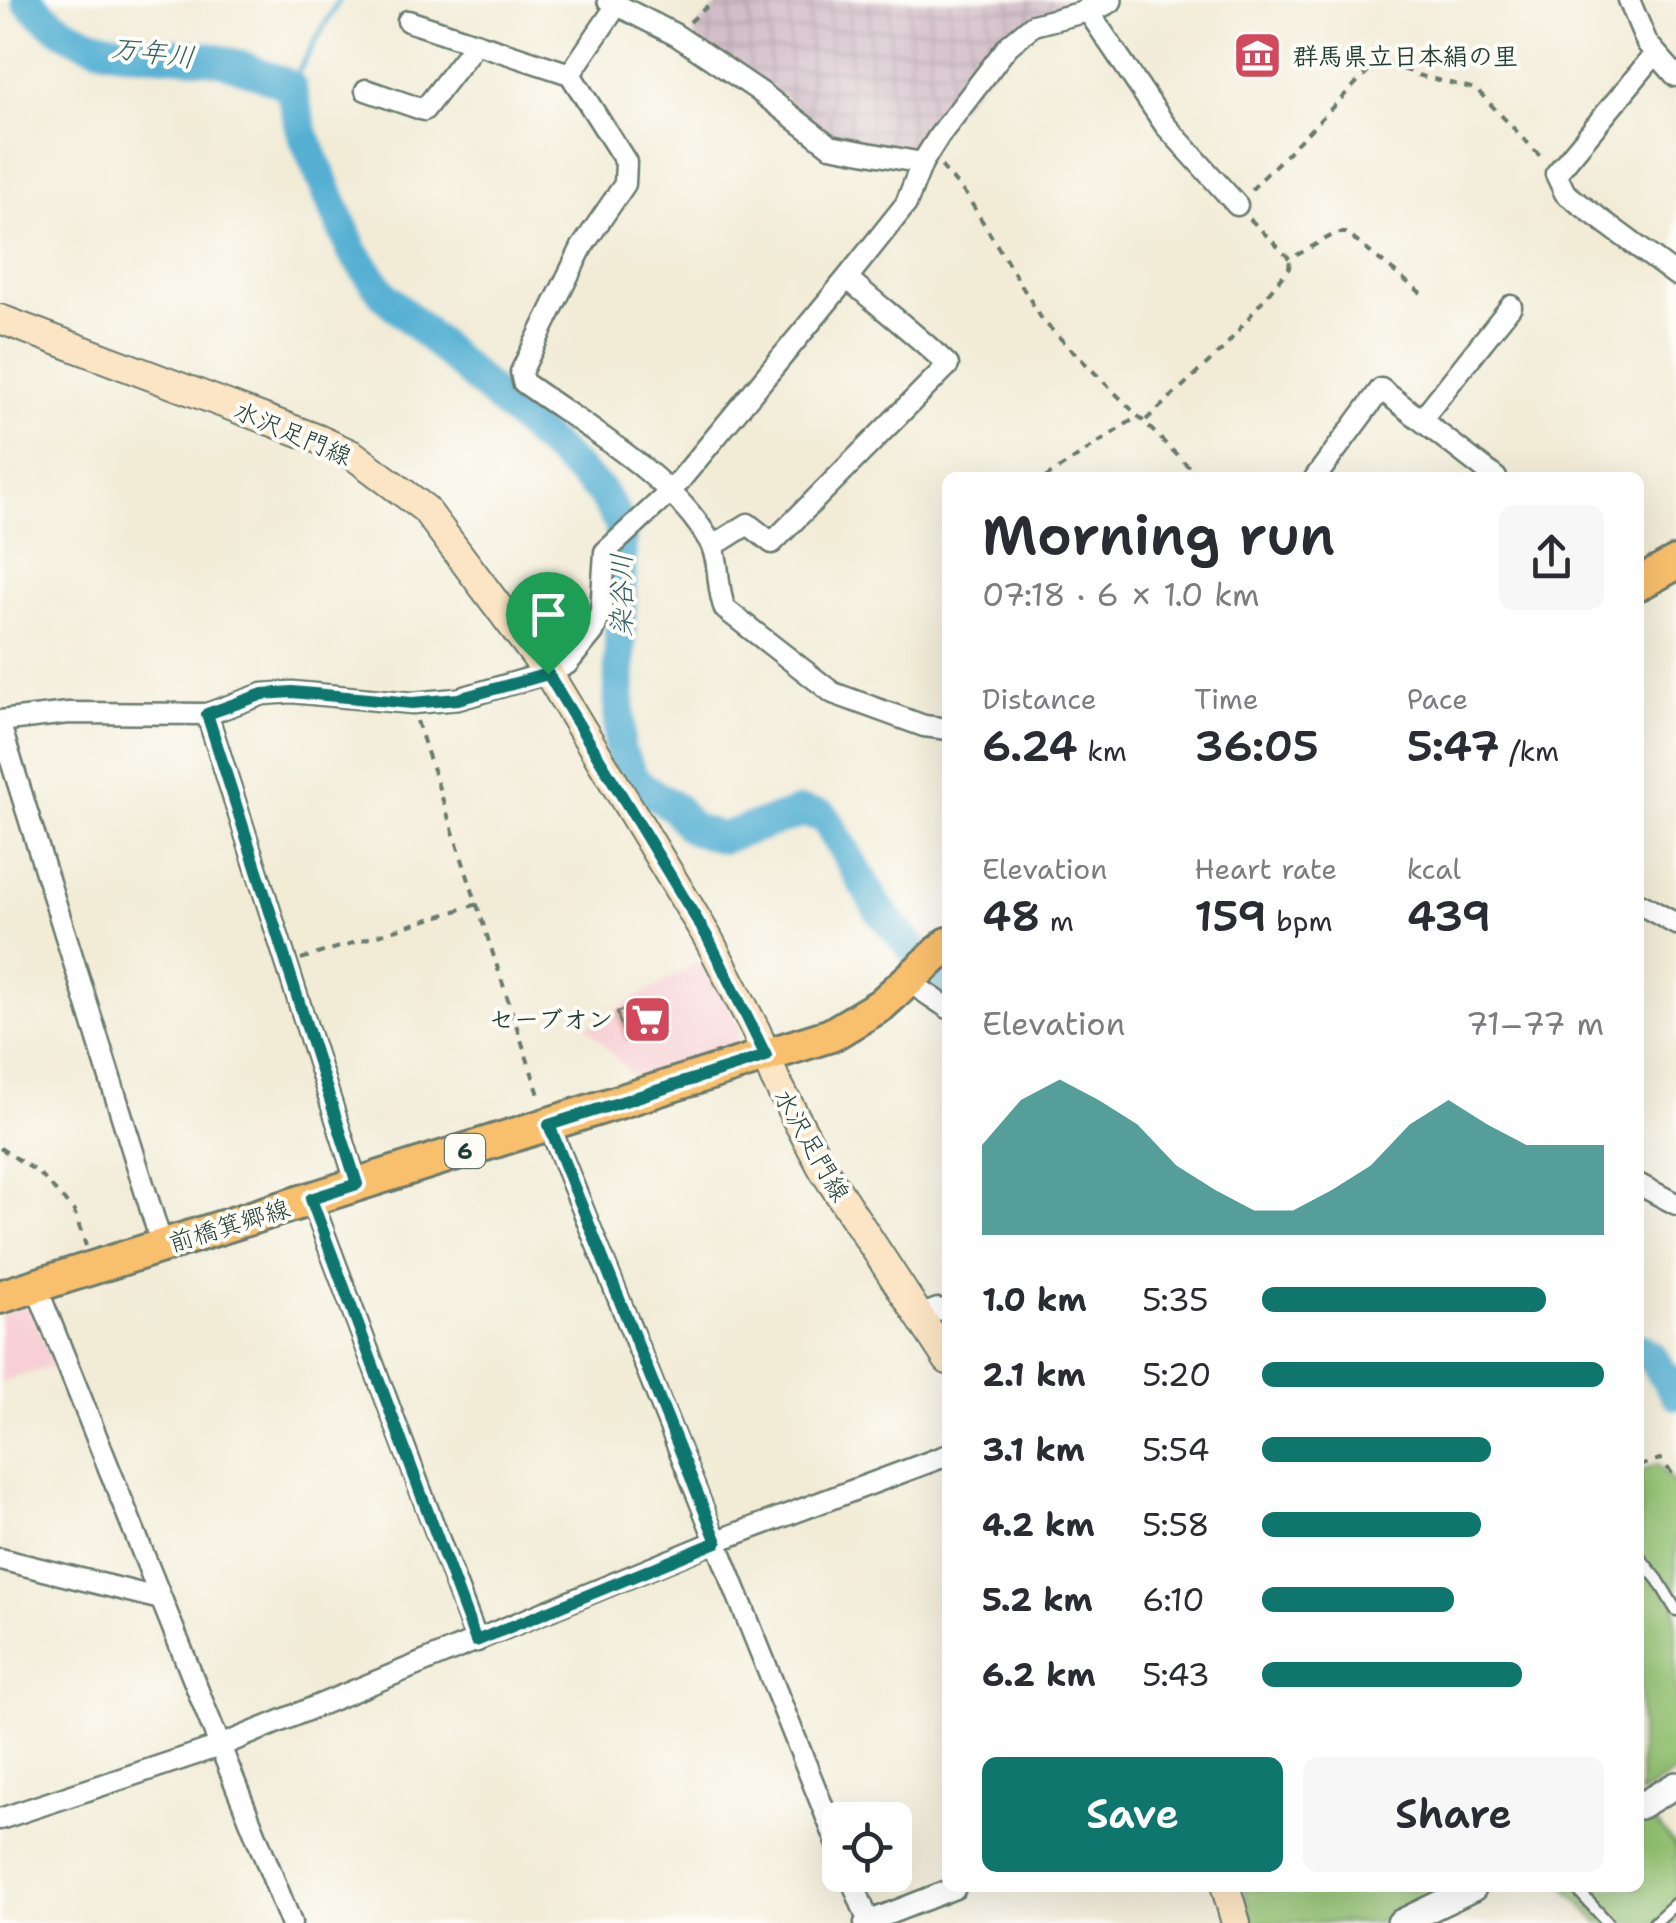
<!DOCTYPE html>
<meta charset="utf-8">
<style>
body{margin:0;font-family:"Shantell Sans","Klee One",sans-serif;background:#f7f7f7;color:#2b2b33;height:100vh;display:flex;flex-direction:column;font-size:38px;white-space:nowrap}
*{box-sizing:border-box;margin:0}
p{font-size:32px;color:#7c7c81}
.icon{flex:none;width:55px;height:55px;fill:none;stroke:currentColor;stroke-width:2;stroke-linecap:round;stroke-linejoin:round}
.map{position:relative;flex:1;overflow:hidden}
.panel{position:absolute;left:942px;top:472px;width:702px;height:1420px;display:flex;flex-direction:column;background:#fff;border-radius:15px;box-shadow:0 10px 40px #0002}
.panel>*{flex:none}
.tools{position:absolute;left:822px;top:1802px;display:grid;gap:20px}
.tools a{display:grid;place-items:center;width:90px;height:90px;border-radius:15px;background:#fff;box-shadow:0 10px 40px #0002;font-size:50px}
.pin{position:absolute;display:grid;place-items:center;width:85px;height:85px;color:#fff;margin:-102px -42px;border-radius:50% 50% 50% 0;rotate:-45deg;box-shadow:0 0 10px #0007}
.pin .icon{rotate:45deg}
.round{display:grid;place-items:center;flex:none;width:105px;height:105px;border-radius:15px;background:#f7f7f7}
.head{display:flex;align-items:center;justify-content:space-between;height:170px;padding:0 40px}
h1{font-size:55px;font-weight:600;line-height:75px}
.metrics{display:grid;grid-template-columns:repeat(3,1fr);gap:15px;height:170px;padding:10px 40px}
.metrics div{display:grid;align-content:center}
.metrics b{font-size:42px;font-weight:600}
.metrics small{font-size:28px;font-weight:400}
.metrics p{font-size:28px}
.chart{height:280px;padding:20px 40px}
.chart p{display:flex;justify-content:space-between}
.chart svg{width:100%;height:180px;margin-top:10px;fill:#0f766e;opacity:.7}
.button{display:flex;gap:20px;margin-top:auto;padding:20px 40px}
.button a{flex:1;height:115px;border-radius:15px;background:#0f766e;color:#fff;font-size:40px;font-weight:600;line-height:115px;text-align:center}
.button a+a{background:#f7f7f7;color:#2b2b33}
ul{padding:0 40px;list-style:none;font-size:32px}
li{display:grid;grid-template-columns:160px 120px 1fr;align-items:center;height:75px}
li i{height:25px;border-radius:12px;background:#0f766e}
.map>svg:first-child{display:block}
.built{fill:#f7cfd4}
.industrial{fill:url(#industrial-grid)}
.pitch{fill:#94c372;stroke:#5a8053;stroke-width:2.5}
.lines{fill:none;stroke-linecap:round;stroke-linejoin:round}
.stream{stroke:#55b0d3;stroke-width:5}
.river{stroke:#55b0d3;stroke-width:32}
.building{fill:#db9a94}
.service-casing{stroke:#697a6d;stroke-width:15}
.minor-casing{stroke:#697a6d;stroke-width:25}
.tertiary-casing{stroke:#697a6d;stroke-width:30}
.secondary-casing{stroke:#697a6d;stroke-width:32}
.primary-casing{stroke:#697a6d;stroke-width:38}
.path{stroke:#697a6d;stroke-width:4;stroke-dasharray:8 8;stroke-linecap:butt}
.service{stroke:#fff;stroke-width:10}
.minor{stroke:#fff;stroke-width:20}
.tertiary{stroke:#fff;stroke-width:25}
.secondary{stroke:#fce5c4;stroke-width:28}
.primary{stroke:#f8bf6c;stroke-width:32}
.route-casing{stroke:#fff;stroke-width:20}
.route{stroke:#0f766e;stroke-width:12}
.labels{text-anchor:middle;stroke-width:8;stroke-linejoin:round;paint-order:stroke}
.shield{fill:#fdfcf7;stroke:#62766e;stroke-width:2.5}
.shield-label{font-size:22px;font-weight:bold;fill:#1f3d34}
.poi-label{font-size:25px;font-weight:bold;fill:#1f3d34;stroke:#fdfcf7;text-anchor:start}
.street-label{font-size:25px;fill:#1f3d34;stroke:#fdfcf7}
.water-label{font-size:28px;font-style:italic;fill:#2f6064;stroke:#fdfcf7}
</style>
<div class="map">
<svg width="1676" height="1923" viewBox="0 0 1676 1923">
<defs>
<pattern id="industrial-grid" width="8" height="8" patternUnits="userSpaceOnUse" patternTransform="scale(2.5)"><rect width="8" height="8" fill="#d2bdc8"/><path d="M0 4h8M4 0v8" fill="none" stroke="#b4a3ac"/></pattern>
</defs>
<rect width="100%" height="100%" fill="#fdfcf7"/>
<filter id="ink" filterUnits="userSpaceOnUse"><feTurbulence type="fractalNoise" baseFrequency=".01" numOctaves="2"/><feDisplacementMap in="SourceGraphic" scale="20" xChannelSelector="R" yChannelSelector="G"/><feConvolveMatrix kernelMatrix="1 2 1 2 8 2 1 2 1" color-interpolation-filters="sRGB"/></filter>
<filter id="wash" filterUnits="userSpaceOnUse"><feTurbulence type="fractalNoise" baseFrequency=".0048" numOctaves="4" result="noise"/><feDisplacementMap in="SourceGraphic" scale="40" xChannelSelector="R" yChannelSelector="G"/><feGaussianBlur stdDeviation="2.25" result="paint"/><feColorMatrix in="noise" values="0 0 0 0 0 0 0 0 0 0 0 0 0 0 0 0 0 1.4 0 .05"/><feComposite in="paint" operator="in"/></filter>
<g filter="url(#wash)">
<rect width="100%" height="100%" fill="#f2ecd7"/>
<path class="built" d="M703 959 740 1029 735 1040 725 1057 644 1088 587 1027Z
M29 1304 53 1366 0 1383V1313Z"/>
<path class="industrial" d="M724 0H1073L1071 5 1042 13 919 152 913 154 835 143 782 95 694 38 695 27Z"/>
<path class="pitch" d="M1657 1464 1676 1486V1772L1640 1794V1471Z
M1649 1816 1676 1846V1923H1599L1565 1888H1640V1821Z
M1243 1888H1448L1375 1923H1253Z"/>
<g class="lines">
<path class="stream" d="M290 86 339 0"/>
<path class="river" d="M27 0C84 61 133 48 208 58 237 63 263 75 290 86L303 134 353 252 384 295 600 491 621 525 619 749 635 782 676 809 691 828 722 838 801 812 824 816 880 911 938 978 948 983
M1640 1349 1653 1359 1676 1394"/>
</g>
<g id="blocks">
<path class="building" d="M654 1002 662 1030 625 1041 617 1012Z"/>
</g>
</g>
<g filter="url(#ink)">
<use href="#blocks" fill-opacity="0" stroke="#697a6d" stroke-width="2.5"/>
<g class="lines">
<defs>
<path id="service" d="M1640 1558 1658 1580 1676 1610
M1576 1888 1608 1923
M1654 1923 1676 1903"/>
<path id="minor" d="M608 0 617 5 570 74 626 162 625 184 582 247 521 372 523 382C584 426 673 476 710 542 721 562 716 588 725 609L833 693 924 726 948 729
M1629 0 1647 43 1676 76
M617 5 676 35 759 91 830 146 922 163
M408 21 570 74
M1655 54 1556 174 1565 193 1676 275
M366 90 424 110 476 43
M1421 420 1511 306
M1315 478 1381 389 1496 478
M713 546 748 524 772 543 948 365C916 334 881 308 847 278
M207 714 357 1184
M0 721 68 713 207 714 263 694 292 692 412 703 458 699 548 673 567 664 593 632 601 612 605 552 672 490 847 278 906 204 922 163 939 136 1008 46 1033 25 1088 11 1165 125 1237 205
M0 725 162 1245
M1640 904 1676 924
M908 981 948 1008
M549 1125 840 1850
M1640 1185 1676 1204
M311 1199 477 1641
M36 1286 291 1923
M919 1316 938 1309 948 1311
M0 1559 161 1599
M0 1819 220 1746 717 1541 948 1455
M850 1875 869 1923
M865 1923 955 1888"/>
<path id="tertiary" d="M1088 11 1109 0
M1640 1806 1676 1785
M1400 1923 1473 1888"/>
<path id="secondary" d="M0 319 318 439 353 455 425 509 548 673 708 938 756 1031 775 1079 823 1169 948 1360
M1226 1888 1236 1923"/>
<path id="primary" d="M1640 583 1676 563
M0 1297 831 1035 881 1005 948 944"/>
</defs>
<use href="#service" class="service-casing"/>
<use href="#minor" class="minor-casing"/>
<use href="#tertiary" class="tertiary-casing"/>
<use href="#secondary" class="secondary-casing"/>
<use href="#primary" class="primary-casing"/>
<path class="path" d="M690 22 714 0
M941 166 967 196 1043 321 1200 478
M1251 190 1379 60 1421 76 1476 89 1543 159
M1250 219 1290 259 1336 233H1346L1421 293
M1146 420 1224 348 1289 268 1290 259
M1045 478 1137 417
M947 541 948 540
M417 721 541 1101
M301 959 478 904
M0 1148 39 1173 74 1211 86 1246
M1640 1466 1660 1459 1676 1478"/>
<use href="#service" class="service"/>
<use href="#minor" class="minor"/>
<use href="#tertiary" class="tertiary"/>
<use href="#secondary" class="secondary"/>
<use href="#primary" class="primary"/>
</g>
</g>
<g class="lines" filter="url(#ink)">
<defs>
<path id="route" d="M548 674 708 938 766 1056 549 1125 717 1542 476 1641 311 1199 357 1184 207 714 263 694 292 692 412 703 458 699Z"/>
</defs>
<use href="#route" class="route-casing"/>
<use href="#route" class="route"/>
</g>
<defs>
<symbol id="museum-square" viewBox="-11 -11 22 22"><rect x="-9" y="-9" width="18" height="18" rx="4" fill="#d1495b" stroke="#fdfcf7"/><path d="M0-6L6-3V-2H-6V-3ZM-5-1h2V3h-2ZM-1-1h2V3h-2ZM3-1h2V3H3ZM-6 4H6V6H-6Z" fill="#fff"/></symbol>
<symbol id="supermarket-square" viewBox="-11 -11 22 22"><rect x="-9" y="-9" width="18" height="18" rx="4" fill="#d1495b" stroke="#fdfcf7"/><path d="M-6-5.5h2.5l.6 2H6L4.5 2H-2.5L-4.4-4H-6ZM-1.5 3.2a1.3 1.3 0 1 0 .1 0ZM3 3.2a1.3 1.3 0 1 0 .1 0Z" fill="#fff"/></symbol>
</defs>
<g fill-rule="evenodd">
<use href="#museum-square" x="1230" y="28" width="55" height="55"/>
<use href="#supermarket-square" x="620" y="992" width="55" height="55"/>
</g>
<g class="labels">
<rect class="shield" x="445" y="1134" width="40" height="34" rx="8"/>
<g class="shield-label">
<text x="465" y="1159">6</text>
</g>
<g class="poi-label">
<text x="1293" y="65">群馬県立日本絹の里</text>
<text x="613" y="1028" text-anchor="end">セーブオン</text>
</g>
<g class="street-label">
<text transform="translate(293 433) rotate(23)" y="9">水沢足門線</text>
<text transform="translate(812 1145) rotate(60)" y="9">水沢足門線</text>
<text transform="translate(229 1225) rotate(-17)" y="9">前橋箕郷線</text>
</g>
<g class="water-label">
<text transform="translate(153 52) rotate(7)" y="10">万年川</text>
<text transform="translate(621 595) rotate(-90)" y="10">染谷川</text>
</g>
</g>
</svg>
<div class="tools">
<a><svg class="icon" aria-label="locate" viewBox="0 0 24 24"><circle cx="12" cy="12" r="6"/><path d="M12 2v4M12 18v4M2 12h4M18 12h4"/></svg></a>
</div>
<div class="pin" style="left:548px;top:674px;background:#1e9e55"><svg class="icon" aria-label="arrive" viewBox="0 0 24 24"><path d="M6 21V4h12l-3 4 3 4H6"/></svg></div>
<section class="panel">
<div class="head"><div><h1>Morning run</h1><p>07:18 · 6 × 1.0 km</p></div><a class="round"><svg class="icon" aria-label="share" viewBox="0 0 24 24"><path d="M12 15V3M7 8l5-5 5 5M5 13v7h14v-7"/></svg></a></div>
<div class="metrics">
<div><p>Distance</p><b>6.24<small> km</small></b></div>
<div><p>Time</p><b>36:05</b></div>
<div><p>Pace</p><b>5:47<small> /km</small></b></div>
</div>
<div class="metrics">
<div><p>Elevation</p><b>48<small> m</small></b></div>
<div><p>Heart rate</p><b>159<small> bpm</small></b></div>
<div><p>kcal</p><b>439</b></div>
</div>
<div class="chart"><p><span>Elevation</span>71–77 m</p>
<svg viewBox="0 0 160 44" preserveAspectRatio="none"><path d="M0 44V22L10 11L20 6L30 11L40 17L50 27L60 33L70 38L80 38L90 33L100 27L110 17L120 11L130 17L140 22L150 22L160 22V44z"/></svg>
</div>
<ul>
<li><b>1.0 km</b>5:35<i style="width:83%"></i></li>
<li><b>2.1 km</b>5:20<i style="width:100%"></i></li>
<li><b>3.1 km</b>5:54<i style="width:67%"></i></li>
<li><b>4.2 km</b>5:58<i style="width:64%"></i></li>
<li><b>5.2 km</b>6:10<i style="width:56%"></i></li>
<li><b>6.2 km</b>5:43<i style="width:76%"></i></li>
</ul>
<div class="button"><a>Save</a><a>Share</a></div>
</section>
</div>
